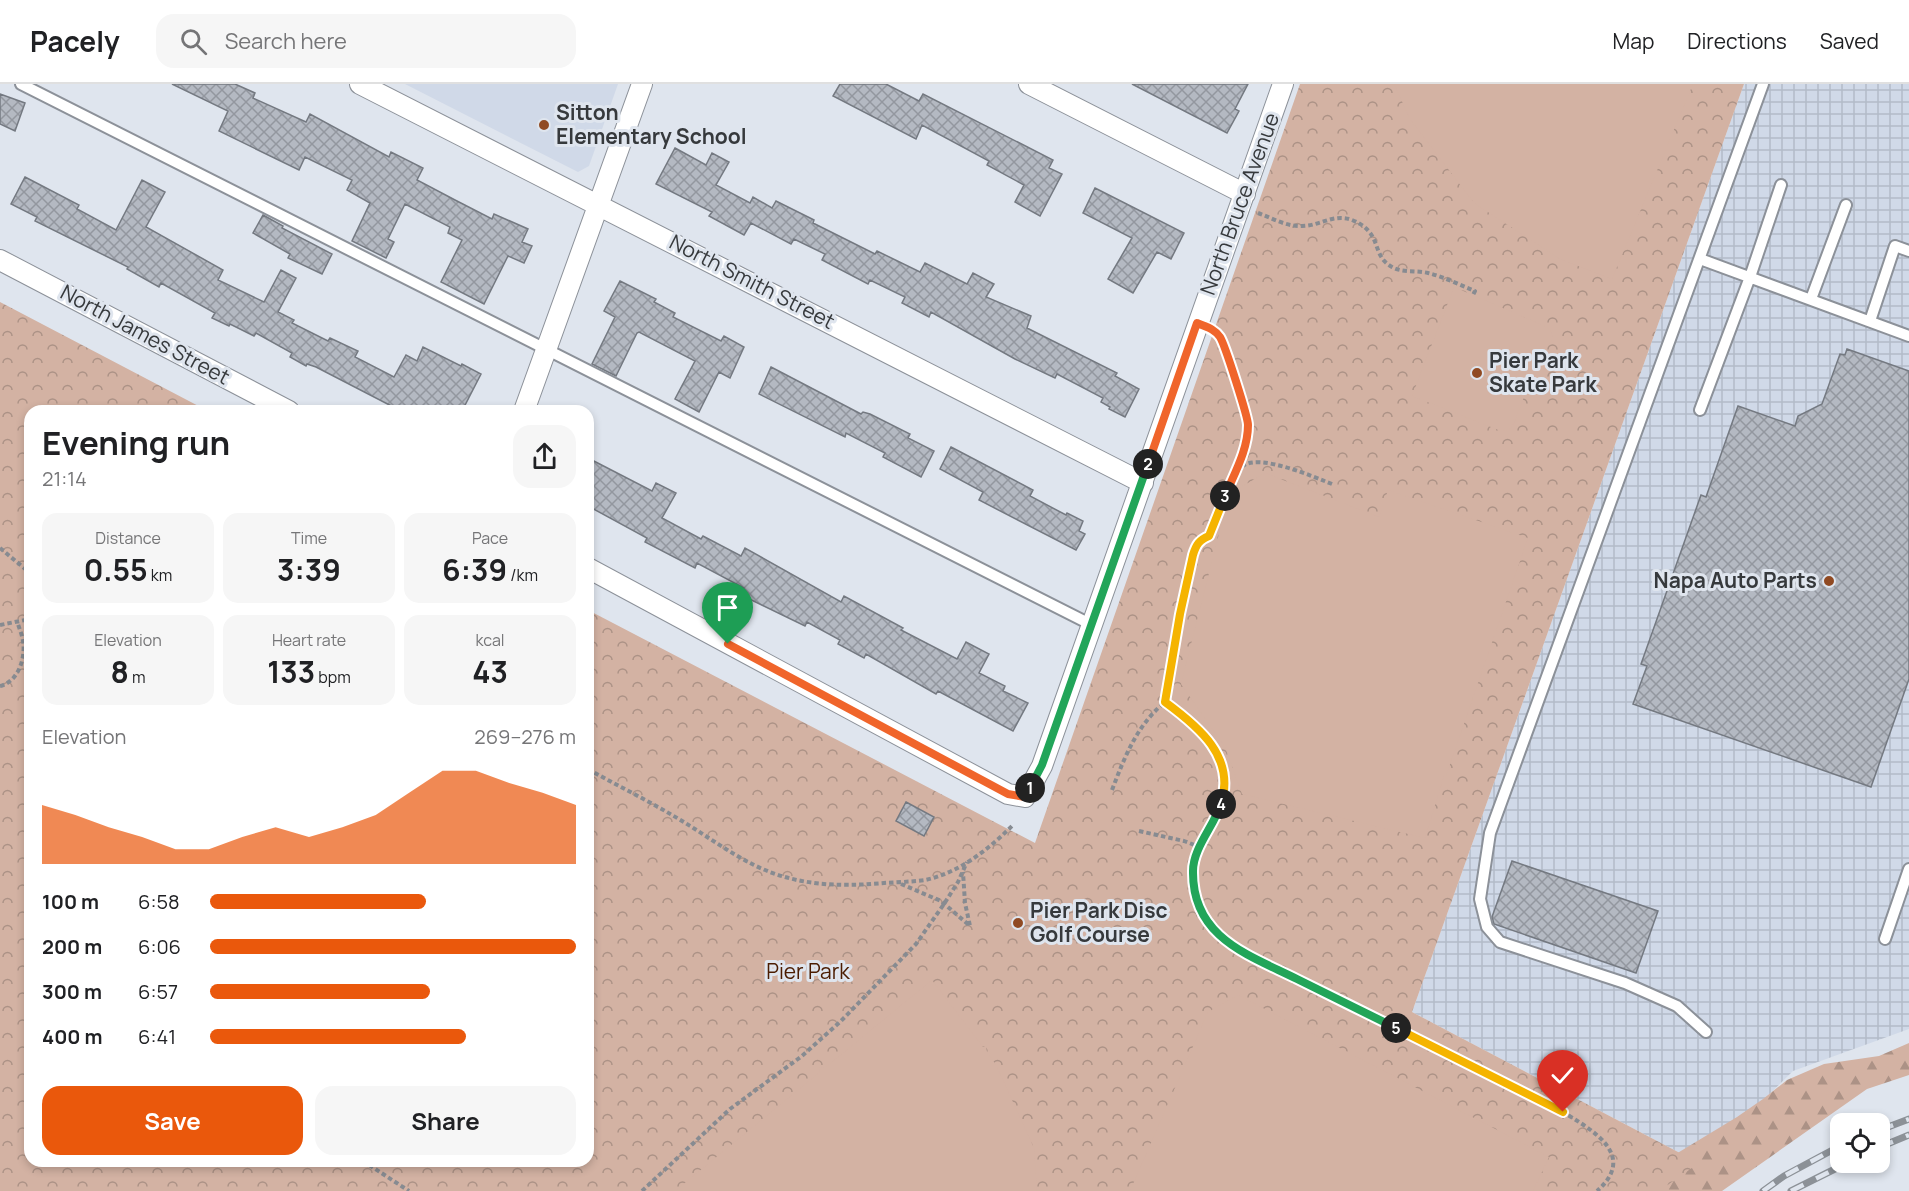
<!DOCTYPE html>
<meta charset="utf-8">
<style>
body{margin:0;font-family:Manrope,sans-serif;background:#f6f6f6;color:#202124;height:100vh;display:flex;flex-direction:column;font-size:22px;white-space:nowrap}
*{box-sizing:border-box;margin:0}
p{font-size:20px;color:#757577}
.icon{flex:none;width:33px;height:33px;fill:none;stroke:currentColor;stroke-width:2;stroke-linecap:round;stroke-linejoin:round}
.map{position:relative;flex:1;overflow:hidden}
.drawer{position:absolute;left:24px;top:321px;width:570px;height:762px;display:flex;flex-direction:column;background:#fff;border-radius:18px;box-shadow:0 3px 9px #0003}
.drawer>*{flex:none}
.tools{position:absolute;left:1830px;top:1029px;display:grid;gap:12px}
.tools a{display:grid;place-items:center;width:60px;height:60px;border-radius:12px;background:#fff;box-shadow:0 3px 9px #0003;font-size:30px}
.pin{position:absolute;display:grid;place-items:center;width:51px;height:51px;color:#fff;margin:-62px -26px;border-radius:50% 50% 50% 0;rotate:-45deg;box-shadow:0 0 6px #0007}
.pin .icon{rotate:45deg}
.km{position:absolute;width:30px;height:30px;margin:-15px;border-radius:50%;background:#222;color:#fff;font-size:16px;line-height:30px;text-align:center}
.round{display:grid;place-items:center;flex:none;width:63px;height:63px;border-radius:18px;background:#f6f6f6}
.overview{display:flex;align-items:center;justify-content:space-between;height:102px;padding:0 18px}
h1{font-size:33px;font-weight:700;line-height:45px}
.stats{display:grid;grid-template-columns:repeat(3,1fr);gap:9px;height:102px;padding:6px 18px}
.stats div{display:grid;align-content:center;border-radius:15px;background:#f6f6f6;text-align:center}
.stats b{font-size:30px;font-weight:700}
.stats small{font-size:16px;font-weight:400}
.stats p{font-size:16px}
.chart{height:168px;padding:12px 18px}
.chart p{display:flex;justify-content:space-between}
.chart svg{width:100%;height:108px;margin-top:6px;fill:#ea580c;opacity:.7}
.primary-button{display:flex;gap:12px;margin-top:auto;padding:12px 18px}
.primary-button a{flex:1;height:69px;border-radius:18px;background:#ea580c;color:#fff;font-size:24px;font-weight:700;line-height:69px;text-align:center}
.primary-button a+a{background:#f6f6f6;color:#202124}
ul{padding:0 18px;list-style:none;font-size:20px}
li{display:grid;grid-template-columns:96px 72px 1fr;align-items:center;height:45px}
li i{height:15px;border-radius:8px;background:#ea580c}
header{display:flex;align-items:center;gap:36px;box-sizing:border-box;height:84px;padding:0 30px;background:#fff;border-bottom:2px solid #e0e0e0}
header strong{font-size:28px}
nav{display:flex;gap:33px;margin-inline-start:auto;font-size:21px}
.search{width:420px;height:54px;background:#f6f6f6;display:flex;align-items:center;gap:15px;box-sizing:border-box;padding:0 21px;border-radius:18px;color:#757577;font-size:22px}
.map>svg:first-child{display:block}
.built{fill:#d0d9e8}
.industrial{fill:url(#industrial-grid)}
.forest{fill:url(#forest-firs)}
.park{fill:url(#park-crowns)}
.pitch{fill:#d3b2a3}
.building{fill:url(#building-cross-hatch);stroke:#747981;stroke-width:1.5}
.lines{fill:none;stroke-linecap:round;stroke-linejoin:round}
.service-casing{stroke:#8c9199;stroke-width:14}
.minor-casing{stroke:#8c9199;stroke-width:22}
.path{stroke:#878b91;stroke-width:4;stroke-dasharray:4.5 3;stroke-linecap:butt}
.service{stroke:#fff;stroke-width:10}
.minor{stroke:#fff;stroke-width:20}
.rail-casing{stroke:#8c9197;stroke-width:7}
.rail{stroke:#dfe5ee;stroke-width:4.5;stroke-dasharray:14;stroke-linecap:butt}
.split-1-casing{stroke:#fff;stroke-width:12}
.split-2-casing{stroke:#fff;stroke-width:12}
.split-3-casing{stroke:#fff;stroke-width:12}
.split-4-casing{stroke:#fff;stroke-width:12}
.split-5-casing{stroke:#fff;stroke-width:12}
.split-6-casing{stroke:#fff;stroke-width:12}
.split-1{stroke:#f0652b;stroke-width:8}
.split-2{stroke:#22a559;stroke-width:8}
.split-3{stroke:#f0652b;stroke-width:8}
.split-4{stroke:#f5b400;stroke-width:8}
.split-5{stroke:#22a559;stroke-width:8}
.split-6{stroke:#f5b400;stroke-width:8}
.poi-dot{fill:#904a23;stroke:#dfe5ee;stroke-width:2}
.labels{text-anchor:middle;stroke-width:6;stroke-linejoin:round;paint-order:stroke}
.poi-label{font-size:21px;font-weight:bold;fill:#36393c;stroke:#dfe5ee;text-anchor:start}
.street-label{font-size:21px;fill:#36393c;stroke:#dfe5ee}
.park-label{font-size:21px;fill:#4b1c01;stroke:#dfe5ee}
</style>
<header>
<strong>Pacely</strong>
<div class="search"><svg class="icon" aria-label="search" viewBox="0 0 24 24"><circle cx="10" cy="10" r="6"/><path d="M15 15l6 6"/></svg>Search here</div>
<nav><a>Map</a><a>Directions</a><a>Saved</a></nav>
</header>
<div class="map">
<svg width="1909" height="1107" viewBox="0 0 1909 1107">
<defs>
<pattern id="industrial-grid" width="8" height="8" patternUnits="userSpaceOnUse" patternTransform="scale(1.5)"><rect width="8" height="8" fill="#d0d9e8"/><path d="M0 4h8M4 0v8" fill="none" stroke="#b3bbc8"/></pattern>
<pattern id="forest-firs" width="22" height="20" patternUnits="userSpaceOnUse" patternTransform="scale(1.5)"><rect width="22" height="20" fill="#d3b2a3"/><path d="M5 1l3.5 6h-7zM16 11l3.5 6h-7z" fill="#ac9286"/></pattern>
<pattern id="park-crowns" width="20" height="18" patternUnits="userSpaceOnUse" patternTransform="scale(1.5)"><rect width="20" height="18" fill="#d3b2a3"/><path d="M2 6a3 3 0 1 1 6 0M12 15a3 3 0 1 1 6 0" fill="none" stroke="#ac9286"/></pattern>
<pattern id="building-cross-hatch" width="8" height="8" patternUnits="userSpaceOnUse" patternTransform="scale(1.5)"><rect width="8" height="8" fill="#b4b9c2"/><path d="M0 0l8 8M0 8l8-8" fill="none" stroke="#93979f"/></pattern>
</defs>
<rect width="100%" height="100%" fill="#dfe5ee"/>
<path class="built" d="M405 0H618L589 82 578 88Z"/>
<path class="industrial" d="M1744 0H1909V945L1793 987 1699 1079 1412 928Z"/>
<path class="forest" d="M1909 959V991L1867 1005 1722 1107H1630L1661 1079 1737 1033 1763 1015 1787 996 1824 980 1879 972Z"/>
<path class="park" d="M1300 0H1744L1412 928 1699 1079 1659 1107H0V218L208 327H30V1077H588V526L1035 759Z"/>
<path class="pitch" d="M1394 0H1693L1612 195 1560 175 1474 119 1410 35Z
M1454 203 1547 243C1557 252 1551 260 1542 266L1514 339C1511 345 1508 347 1501 347L1412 312Z
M1265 389 1379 433 1388 406 1528 454 1446 692H1444L1425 754 1242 710 1225 663 1181 600 1229 410Z
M932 896 983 963H986L987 968 996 981 1034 1064 1037 1107H675L820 988 819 984 826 983Z
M1238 911 1549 1073 1533 1107H1130L1208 928Z"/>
<path class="building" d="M172 0H235L255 9 253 14 306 38 310 30 389 73 391 68 423 84 417 96 455 116 492 135 494 130 528 145 522 158 532 162 524 179 508 172 484 220 441 198 462 156 448 149 450 143 405 120 388 155 394 158 386 174 352 157 370 119 347 106 352 96 305 73 299 86 219 47 228 27Z
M840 0H886L919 17 923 10 1053 76 1049 84 1062 90 1040 132 1015 118 1024 101 987 81 989 77 922 41 916 55 833 12Z
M1132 0H1248L1235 25 1239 27 1227 49Z
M0 10 25 19 15 47 0 40Z
M675 64 706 81 712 69 729 78 716 101 750 119 753 113 772 124 776 117 814 136 813 139 875 170 877 167 920 188 925 179 967 200 973 189 994 200 986 213 1031 232 1027 244 1117 289 1115 292 1139 305 1125 333 1109 325 1110 323 1101 318 1103 314 1057 290 1055 294 1015 275 931 228 929 233 902 219 905 213 870 196 868 200 822 176 825 170 794 155 791 160 751 139 744 151 709 132 712 128 656 100Z
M25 93 79 121 77 125 116 146 142 96 165 108 146 143 223 186 218 196 264 218 281 186 296 194 278 228 294 236 292 239 328 257 330 254 358 267 355 273 394 293 406 271 417 277 423 263 461 282 462 280 481 290 462 327H401L316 283 307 280 306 282 290 273 292 269 256 249 254 252 230 240 229 242 212 234 215 229 161 199 159 203 127 185 128 183 35 137 37 133 11 120Z
M1095 104 1184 149 1171 175 1157 168 1133 209 1108 195 1132 154 1083 129Z
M263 131 283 142 282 144 332 170 322 190 288 174 290 170 253 149Z
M620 197 656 215 654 218 675 229 673 233 721 257 724 252 744 263 730 294 719 288 699 328 675 315 695 277 639 248 637 249 616 292 592 280 615 233 604 227Z
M1847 265 1909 287V595L1871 703 1633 620 1647 582 1641 580 1701 411 1706 413 1738 322 1795 342 1798 332 1822 320 1840 270 1845 271Z
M771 283 861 330 863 328 870 330 910 350 908 354 934 367 921 393 883 373 885 369 846 349 845 353 759 310Z
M951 363 1033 406 1030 412 1066 431 1067 429 1083 437 1079 447 1085 450 1076 466 979 416 983 408 940 385Z
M588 374 652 407 656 399 676 409 662 434 701 455 703 452 741 472 745 464 841 518 844 512 903 544 901 546 957 575 966 558 989 570 979 589 1005 602 1003 607 1028 619 1013 647 938 607 936 610 866 570 864 574 838 560 840 556 807 538 805 542 741 511 744 504 697 479 695 484 645 458 647 454 588 422Z
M906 718 934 733 924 752 896 737Z
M1512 777 1658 827 1636 889 1494 840 1492 833Z"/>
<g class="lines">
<defs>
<path id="service" d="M21 0 1092 541
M1700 175 1909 252
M1811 215 1846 121
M1870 237 1895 162 1909 167
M1700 326 1750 193 1781 101
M1885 855 1909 785
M1706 948 1677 922 1625 899 1500 858 1487 843 1480 815 1490 749 1763 0"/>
<path id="minor" d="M360 0 1143 399
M1029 0 1245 110
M0 176 289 327
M524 327 642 0
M588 484 1008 710 1025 713 1042 682 1283 0"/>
</defs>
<use href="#service" class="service-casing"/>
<use href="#minor" class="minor-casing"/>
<path class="path" d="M1258 129C1272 134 1287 143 1302 142 1320 142 1334 129 1352 136 1384 149 1370 171 1392 183 1402 189 1416 186 1428 189 1444 193 1460 201 1475 207L1473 211
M1216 248C1224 256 1248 331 1248 342 1248 358 1240 376 1233 391
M1332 400C1314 393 1259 369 1243 382 1226 395 1217 431 1209 452L1202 455 1196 462 1180 530 1165 618C1182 631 1200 643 1212 660 1233 690 1224 720 1208 750 1202 760 1195 771 1193 783 1191 800 1198 820 1206 835 1214 849 1228 861 1242 869 1269 885 1300 896 1328 910 1406 949 1484 989 1563 1028 1592 1046 1638 1071 1597 1107
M0 464 30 489
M0 541 30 535
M0 602C18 598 26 574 23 557 22 550 19 544 17 537
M588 685C616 701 645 715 672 731 700 747 726 767 754 781 796 802 839 803 884 799 897 798 911 798 925 796 959 789 989 765 1013 741
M1112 706C1125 672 1137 641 1165 618
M1139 747 1184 757 1200 763
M901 800 941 817 970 842 965 819 963 788
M363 1077 409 1107
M642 1107 730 1025 802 972 841 937 916 860 944 820 958 798 967 778"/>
<use href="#service" class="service"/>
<use href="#minor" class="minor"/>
<defs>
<path id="rail" d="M1880 1046 1909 1035
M1880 1063 1909 1051
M1763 1107 1784 1092 1840 1062
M1791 1107 1849 1078"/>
</defs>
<use href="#rail" class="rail-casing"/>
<use href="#rail" class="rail"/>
</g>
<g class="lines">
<defs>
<path id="split-1" d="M728 560 1008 710 1025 713 1030 704"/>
<path id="split-2" d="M1030 704 1042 681 1148 380"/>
<path id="split-3" d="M1148 380 1197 239C1206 243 1215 245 1220 253 1225 261 1248 333 1248 341 1248 366 1234 390 1225 412"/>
<path id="split-4" d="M1221 720C1236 673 1199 643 1165 618L1180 530 1193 471C1196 461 1199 456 1209 452L1225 412"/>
<path id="split-5" d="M1221 720C1214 742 1193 764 1193 787 1192 854 1249 871 1297 895 1330 911 1363 928 1396 944"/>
<path id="split-6" d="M1396 944 1563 1028"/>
</defs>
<use href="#split-1" class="split-1-casing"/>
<use href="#split-2" class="split-2-casing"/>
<use href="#split-3" class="split-3-casing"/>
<use href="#split-4" class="split-4-casing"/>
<use href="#split-5" class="split-5-casing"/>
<use href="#split-6" class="split-6-casing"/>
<use href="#split-1" class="split-1"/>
<use href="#split-2" class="split-2"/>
<use href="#split-3" class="split-3"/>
<use href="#split-4" class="split-4"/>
<use href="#split-5" class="split-5"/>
<use href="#split-6" class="split-6"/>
</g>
<g class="poi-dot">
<circle cx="544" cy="41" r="6"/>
<circle cx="1477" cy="289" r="6"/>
<circle cx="1829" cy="497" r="6"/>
<circle cx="1018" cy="839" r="6"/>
</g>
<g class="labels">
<g class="poi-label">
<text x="556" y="36">Sitton<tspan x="556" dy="24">Elementary School</tspan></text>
<text x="1489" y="284">Pier Park<tspan x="1489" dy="24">Skate Park</tspan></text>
<text x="1817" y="504" text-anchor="end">Napa Auto Parts</text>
<text x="1030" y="834">Pier Park Disc<tspan x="1030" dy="24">Golf Course</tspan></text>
</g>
<g class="street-label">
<text transform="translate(1240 120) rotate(-70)" y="7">North Bruce Avenue</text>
<text transform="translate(752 198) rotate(27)" y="7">North Smith Street</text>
<text transform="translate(145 251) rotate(28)" y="7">North James Street</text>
</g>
<g class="park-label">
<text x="808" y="895">Pier Park</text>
</g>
</g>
</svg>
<div class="tools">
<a><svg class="icon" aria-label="locate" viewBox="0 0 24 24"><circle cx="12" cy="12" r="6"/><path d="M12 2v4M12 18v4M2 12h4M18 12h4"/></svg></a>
</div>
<div class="pin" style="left:728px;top:560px;background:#1e9e55"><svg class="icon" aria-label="arrive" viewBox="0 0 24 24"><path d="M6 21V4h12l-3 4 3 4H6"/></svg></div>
<div class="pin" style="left:1563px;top:1028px;background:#d93025"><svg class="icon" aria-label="check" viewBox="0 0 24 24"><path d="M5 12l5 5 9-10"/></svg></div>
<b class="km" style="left:1030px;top:704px">1</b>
<b class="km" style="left:1148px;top:380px">2</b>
<b class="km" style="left:1225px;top:412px">3</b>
<b class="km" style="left:1221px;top:720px">4</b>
<b class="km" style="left:1396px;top:944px">5</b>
<section class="drawer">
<div class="overview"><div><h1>Evening run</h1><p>21:14</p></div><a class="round"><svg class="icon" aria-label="share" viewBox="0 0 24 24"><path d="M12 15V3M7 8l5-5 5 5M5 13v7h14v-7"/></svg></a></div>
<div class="stats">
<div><p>Distance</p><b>0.55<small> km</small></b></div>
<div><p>Time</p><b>3:39</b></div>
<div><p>Pace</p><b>6:39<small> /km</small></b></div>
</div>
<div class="stats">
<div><p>Elevation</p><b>8<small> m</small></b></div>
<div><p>Heart rate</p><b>133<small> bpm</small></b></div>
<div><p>kcal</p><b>43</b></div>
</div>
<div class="chart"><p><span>Elevation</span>269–276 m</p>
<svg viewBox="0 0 160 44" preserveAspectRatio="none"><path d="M0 44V20L10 24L20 29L30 33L40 38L50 38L60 33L70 29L80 33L90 29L100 24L110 15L120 6L130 6L140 11L150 15L160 20V44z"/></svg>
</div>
<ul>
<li><b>100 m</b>6:58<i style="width:59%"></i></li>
<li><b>200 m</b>6:06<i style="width:100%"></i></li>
<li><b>300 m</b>6:57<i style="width:60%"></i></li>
<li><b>400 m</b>6:41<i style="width:70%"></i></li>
</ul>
<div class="primary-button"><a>Save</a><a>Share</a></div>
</section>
</div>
